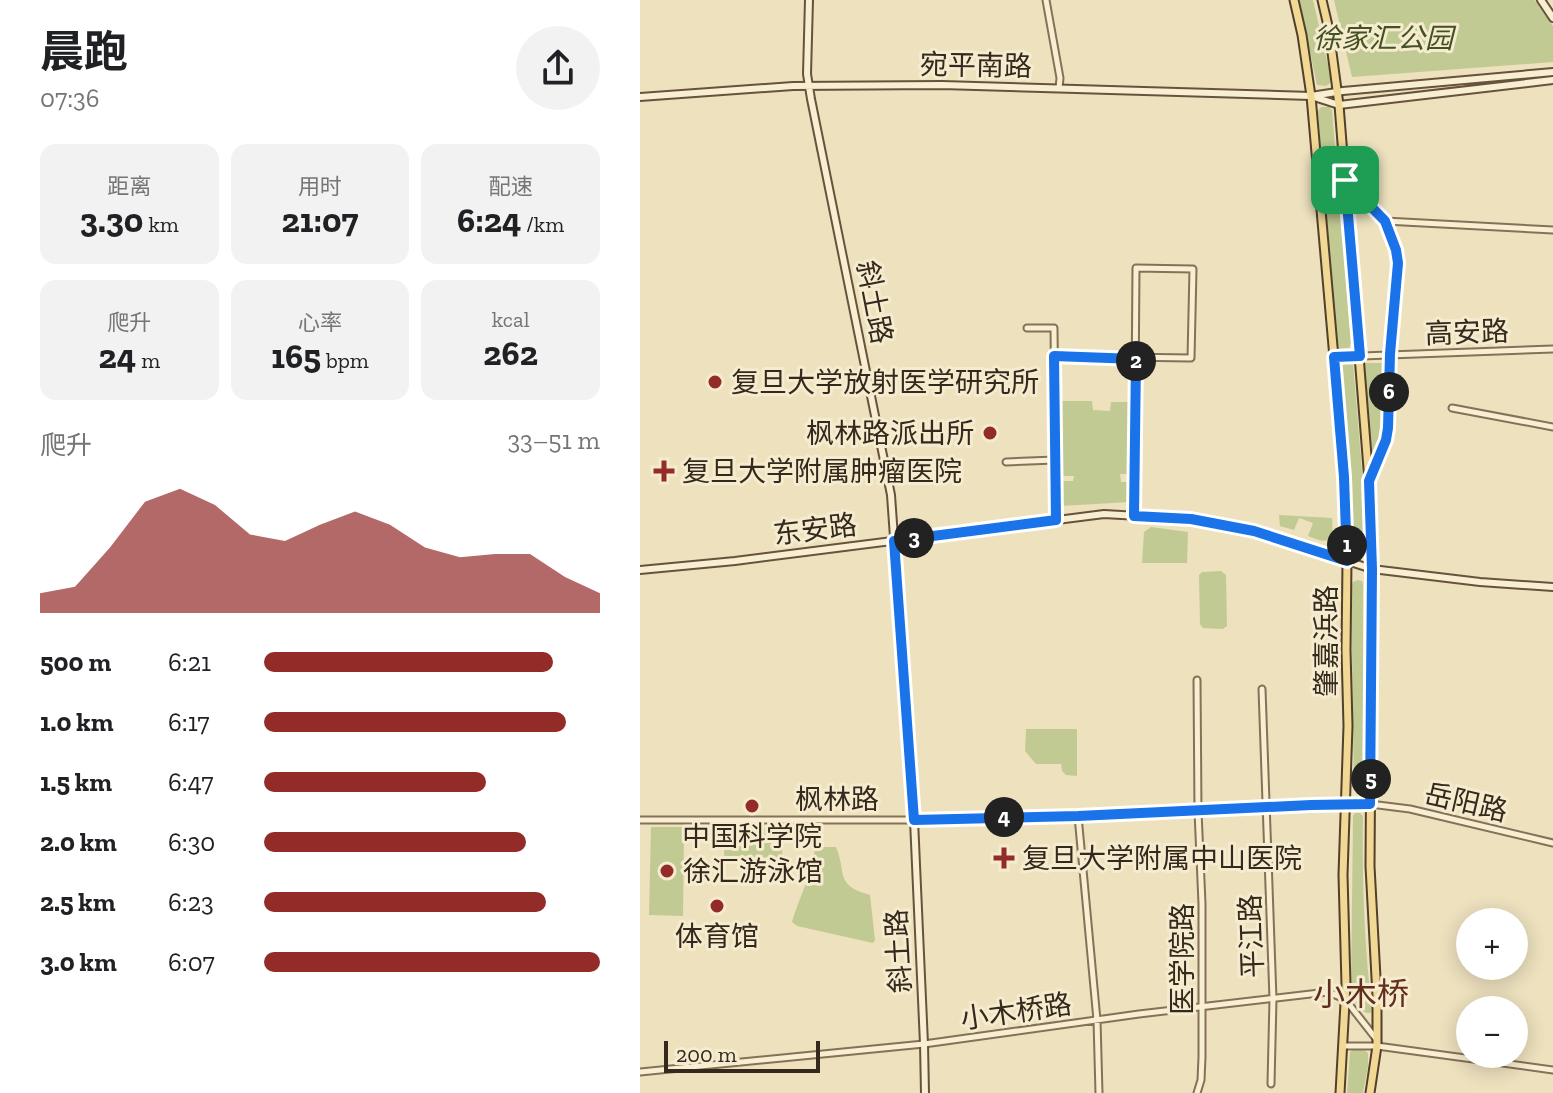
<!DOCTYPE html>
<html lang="zh">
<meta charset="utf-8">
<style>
body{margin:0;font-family:"Zilla Slab","Noto Sans SC",serif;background:#f2f2f2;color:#202124;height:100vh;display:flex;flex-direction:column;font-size:30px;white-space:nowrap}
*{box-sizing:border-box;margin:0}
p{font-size:26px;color:#757577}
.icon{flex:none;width:44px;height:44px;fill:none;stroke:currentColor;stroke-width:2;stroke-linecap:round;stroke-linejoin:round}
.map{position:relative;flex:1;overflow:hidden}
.drawer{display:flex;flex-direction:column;background:#fff;width:640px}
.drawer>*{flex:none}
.tools{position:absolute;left:816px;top:908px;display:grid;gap:16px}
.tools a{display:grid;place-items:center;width:72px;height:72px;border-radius:50%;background:#fff;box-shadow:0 4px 20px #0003;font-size:40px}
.scale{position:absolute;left:24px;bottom:20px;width:156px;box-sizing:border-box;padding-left:8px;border:4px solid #34291c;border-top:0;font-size:22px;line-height:28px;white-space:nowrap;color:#34291c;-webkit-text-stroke:6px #f5ebce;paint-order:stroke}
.pin{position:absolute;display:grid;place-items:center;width:68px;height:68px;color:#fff;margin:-34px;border-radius:16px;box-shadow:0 4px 12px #0006}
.km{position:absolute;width:40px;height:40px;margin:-20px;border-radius:50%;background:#222;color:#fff;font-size:22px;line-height:40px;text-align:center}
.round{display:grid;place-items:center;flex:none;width:84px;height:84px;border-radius:42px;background:#f2f2f2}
.overview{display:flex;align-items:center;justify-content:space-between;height:136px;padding:0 40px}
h1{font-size:44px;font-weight:700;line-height:60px}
.stats{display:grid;grid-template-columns:repeat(3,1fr);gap:12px;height:136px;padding:8px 40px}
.stats div{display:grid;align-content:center;border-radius:16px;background:#f2f2f2;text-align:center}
.stats b{font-size:34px;font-weight:700}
.stats small{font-size:22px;font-weight:400}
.stats p{font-size:22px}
.chart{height:224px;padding:16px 40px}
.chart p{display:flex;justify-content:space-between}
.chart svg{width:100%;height:144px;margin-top:8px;fill:#932b28;opacity:.7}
ul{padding:0 40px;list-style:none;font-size:26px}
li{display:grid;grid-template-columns:128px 96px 1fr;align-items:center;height:60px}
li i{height:20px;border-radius:10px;background:#932b28}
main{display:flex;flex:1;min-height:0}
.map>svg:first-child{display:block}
.green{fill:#c2ca93}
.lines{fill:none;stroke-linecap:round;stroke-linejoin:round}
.street-casing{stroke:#857157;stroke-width:9}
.secondary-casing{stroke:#67523b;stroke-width:10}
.primary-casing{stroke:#523f2c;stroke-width:11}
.street{stroke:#f8eed1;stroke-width:5}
.secondary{stroke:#f8eed1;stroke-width:6}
.primary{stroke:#f1d895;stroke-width:7}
.route-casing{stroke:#fff;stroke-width:16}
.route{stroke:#1a73e8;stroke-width:10}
.poi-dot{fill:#932b28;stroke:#f5ebce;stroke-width:3}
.labels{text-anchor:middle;stroke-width:6;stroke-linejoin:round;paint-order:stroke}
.park-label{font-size:28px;font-style:italic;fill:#435123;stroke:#f5ebce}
.street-label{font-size:28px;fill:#34291c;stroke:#f5ebce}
.poi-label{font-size:28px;fill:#34291c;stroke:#f5ebce;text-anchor:start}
.quarter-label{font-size:32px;fill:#612d1c;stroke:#f5ebce}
</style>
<main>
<section class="drawer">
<div class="overview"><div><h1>晨跑</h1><p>07:36</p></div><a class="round"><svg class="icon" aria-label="share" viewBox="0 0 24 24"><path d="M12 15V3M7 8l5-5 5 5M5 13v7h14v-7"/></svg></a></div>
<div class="stats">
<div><p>距离</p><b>3.30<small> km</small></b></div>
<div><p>用时</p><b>21:07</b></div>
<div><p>配速</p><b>6:24<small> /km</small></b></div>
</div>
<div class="stats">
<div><p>爬升</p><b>24<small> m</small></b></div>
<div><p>心率</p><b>165<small> bpm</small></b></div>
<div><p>kcal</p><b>262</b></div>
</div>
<div class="chart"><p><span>爬升</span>33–51 m</p>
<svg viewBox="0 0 160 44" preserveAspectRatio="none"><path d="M0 44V38L10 36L20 24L30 10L40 6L50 11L60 20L70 22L80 17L90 13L100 17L110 24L120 27L130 26L140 26L150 33L160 38V44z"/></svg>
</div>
<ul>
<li><b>500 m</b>6:21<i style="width:86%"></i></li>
<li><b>1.0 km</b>6:17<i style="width:90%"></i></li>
<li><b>1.5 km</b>6:47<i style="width:66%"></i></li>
<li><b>2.0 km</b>6:30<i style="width:78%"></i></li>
<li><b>2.5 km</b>6:23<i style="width:84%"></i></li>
<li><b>3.0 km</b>6:07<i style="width:100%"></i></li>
</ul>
</section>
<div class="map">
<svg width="913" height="1093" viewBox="0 0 913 1093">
<rect width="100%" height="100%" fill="#ede1be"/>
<path class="green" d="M659 0H673L690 74V83L686 86 677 85Z
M694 0H895L913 26V62L712 77Z
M681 107H689L692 110 711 342 709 348 698 349 695 343 678 111Z
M702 360H710L713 362 724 495 725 553 714 548V537L710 528 709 484 698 365Z
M723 363H747L745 431 742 444 731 469Z
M418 401H452L453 410 470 411 471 402H490L491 474H480L481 482H490V502L421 506 420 481H433L434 476H418Z
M639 515 692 518C694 540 690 546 668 536L673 523 659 518 654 530 640 526Z
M511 527 548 532 547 563H502L504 532Z
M581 571 586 575 587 626 583 629 563 628 560 624 559 575 562 572Z
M718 580 722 581 723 584C723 653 724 722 723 790L721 793 716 792 714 789 711 587 713 582Z
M386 729H437V776L426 775 422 771 421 764H396L385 751Z
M715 813H720L723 816C722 880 724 944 732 1008L731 1013C719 1014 713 1000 711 989L713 816Z
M11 827H44L43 916 9 915Z
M85 827 143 828 142 858 84 856Z
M175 847H196C207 873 194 885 230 895L235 940 233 943 157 926 152 922C159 897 173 873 175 847Z
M715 1049 724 1050 728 1053V1066L723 1093H707L710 1052Z"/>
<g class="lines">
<defs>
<path id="street" d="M406 0 420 78 419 88
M745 221 913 230
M387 328H414L416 520
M414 356 551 358 553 269 496 268 494 516
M694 357 913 349
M812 408 913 427
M366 462 415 460
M557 680 558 811 562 904V1057L561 1080 557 1093
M622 689 633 999 631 1084
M438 816 457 1020 459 1093
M0 820H274L438 816 730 804 770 809 913 843
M703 1046H737L913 1070
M0 1072 284 1044 499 1014 688 992 705 999 737 1040"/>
<path id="secondary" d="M169 0 167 74 171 99 251 495 274 820 284 1044 285 1093
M901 0 913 18
M0 97 153 86 302 85 671 96 703 91 913 72
M674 97 699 105 913 80
M705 180 745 221 756 250 758 263 750 354 748 428 746 440 729 481
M0 570 95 561 464 514 551 519 614 531 732 569 840 582 913 587"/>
<path id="primary" d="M654 0 662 35 671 96 700 426 707 561 706 650 708 726 703 875 706 985 700 1093
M682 0 689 30 699 105 729 481 732 569 730 866 737 996V1046L730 1093"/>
</defs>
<use href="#street" class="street-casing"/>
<use href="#secondary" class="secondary-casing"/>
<use href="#primary" class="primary-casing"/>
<use href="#street" class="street"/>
<use href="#secondary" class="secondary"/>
<use href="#primary" class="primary"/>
</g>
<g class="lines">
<defs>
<path id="route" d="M705 180 745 221 756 250 758 263 750 354 748 428 746 440 729 481 732 569 730 804 671 805 438 816 274 820 254 541 416 520 414 356 496 359 494 516 551 519 614 531 707 561 704 477 694 357 720 356Z"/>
</defs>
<use href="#route" class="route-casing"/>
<use href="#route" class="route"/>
</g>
<g class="poi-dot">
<circle cx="75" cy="382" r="8"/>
<circle cx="350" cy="433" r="8"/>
<path d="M20 459h8v8h8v8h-8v8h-8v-8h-8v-8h8z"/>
<circle cx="112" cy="806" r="8"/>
<path d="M360 846h8v8h8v8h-8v8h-8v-8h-8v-8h8z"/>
<circle cx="27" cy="871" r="8"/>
<circle cx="77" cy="906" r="8"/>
</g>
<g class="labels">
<g class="park-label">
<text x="743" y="48">徐家汇公园</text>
</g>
<g class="street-label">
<text transform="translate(336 65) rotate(1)" y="10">宛平南路</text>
<text transform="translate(235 302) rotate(79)" y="10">斜土路</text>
<text transform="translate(827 332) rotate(-2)" y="10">高安路</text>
<text transform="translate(175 529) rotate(-7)" y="10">东安路</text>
<text transform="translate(686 641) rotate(-90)" y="10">肇嘉浜路</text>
<text x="197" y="809">枫林路</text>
<text transform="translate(826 802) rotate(13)" y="10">岳阳路</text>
<text transform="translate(611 936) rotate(-92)" y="10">平江路</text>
<text transform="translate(258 951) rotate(-93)" y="10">斜土路</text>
<text transform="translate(542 959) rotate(-90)" y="10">医学院路</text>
<text transform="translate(376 1011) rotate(-8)" y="10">小木桥路</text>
</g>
<g class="poi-label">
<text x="91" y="392">复旦大学放射医学研究所</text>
<text x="334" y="443" text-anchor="end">枫林路派出所</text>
<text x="42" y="481">复旦大学附属肿瘤医院</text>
<text x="112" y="846" text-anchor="middle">中国科学院</text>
<text x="382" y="868">复旦大学附属中山医院</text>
<text x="43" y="881">徐汇游泳馆</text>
<text x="77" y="946" text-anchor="middle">体育馆</text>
</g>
<g class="quarter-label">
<text x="721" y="1005">小木桥</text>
</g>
</g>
</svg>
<div class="tools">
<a>+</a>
<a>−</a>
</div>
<div class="scale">200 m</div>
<div class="pin" style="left:705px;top:180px;background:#1e9e55"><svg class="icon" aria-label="arrive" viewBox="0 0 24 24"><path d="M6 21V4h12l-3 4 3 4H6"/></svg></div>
<b class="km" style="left:707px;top:545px">1</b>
<b class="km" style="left:496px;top:361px">2</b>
<b class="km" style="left:274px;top:538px">3</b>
<b class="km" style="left:364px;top:817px">4</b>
<b class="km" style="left:731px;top:779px">5</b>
<b class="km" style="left:749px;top:392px">6</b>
</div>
</main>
